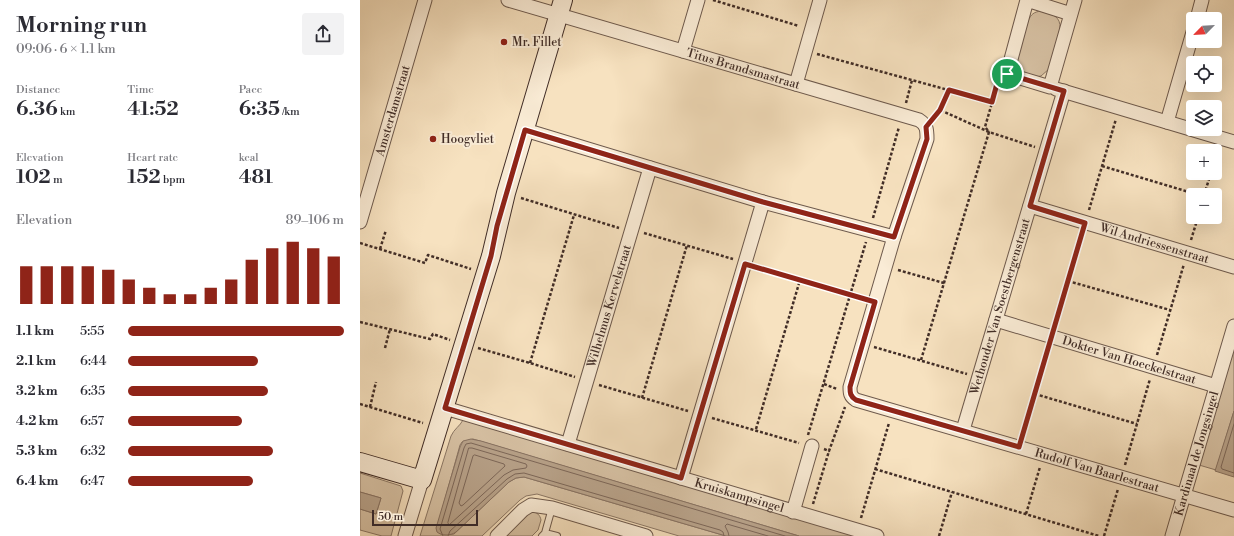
<!DOCTYPE html>
<meta charset="utf-8">
<style>
body{margin:0;font-family:"Libre Bodoni",serif;background:#f2f2f3;color:#2b2b33;height:100vh;display:flex;flex-direction:column;font-size:15px;white-space:nowrap}
*{box-sizing:border-box;margin:0}
p{font-size:13px;color:#7c7c81}
.icon{flex:none;width:22px;height:22px;fill:none;stroke:currentColor;stroke-width:2;stroke-linecap:round;stroke-linejoin:round}
.map{position:relative;flex:1;overflow:hidden}
.details{display:flex;flex-direction:column;background:#fff;width:360px}
.details>*{flex:none}
.needle{width:26px;rotate:246deg}
.tools{position:absolute;left:826px;top:12px;display:grid;gap:8px}
.tools a{display:grid;place-items:center;width:36px;height:36px;border-radius:4px;background:#fff;box-shadow:0 4px 16px #0002;font-size:20px}
.scale{position:absolute;left:12px;bottom:10px;width:106px;box-sizing:border-box;padding-left:4px;border:2px solid #412d27;border-top:0;font-size:11px;line-height:14px;white-space:nowrap;color:#412d27;-webkit-text-stroke:3px #faecd6;paint-order:stroke}
.pin{position:absolute;display:grid;place-items:center;width:34px;height:34px;color:#fff;margin:-17px;border:2px solid #fff;border-radius:50%;box-shadow:0 1px 4px #0007}
.round{display:grid;place-items:center;flex:none;width:42px;height:42px;border-radius:4px;background:#f2f2f3}
.headline{display:flex;align-items:center;justify-content:space-between;height:68px;padding:0 16px}
h1{font-size:22px;font-weight:600;line-height:30px}
.metrics{display:grid;grid-template-columns:repeat(3,1fr);gap:6px;height:68px;padding:4px 16px}
.metrics div{display:grid;align-content:center}
.metrics b{font-size:20px;font-weight:600}
.metrics small{font-size:11px;font-weight:400}
.metrics p{font-size:11px}
.chart{height:112px;padding:8px 16px}
.chart p{display:flex;justify-content:space-between}
.chart svg{width:100%;height:72px;margin-top:4px;stroke:#8f2418;stroke-width:6}
ul{padding:0 16px;list-style:none;font-size:13px}
li{display:grid;grid-template-columns:64px 48px 1fr;align-items:center;height:30px}
li i{height:10px;border-radius:5px;background:#8f2418}
main{display:flex;flex:1;min-height:0}
.map>svg:first-child{display:block}
.green{fill:#d8c3a6;stroke:#8c7866}
.water{fill:#b9a48c;stroke:#897464}
.lines{fill:none;stroke-linecap:round;stroke-linejoin:round}
.shore{stroke:#7d685a;stroke-width:1}
.lane-casing{stroke:#6e5a4d;stroke-width:8}
.street-casing{stroke:#6e5a4d;stroke-width:15}
.secondary-casing{stroke:#412d27;stroke-width:20}
.path{stroke:#412d27;stroke-width:2.5;stroke-dasharray:3 2;stroke-linecap:butt}
.lane{stroke:#faecd6;stroke-width:6}
.street{stroke:#faecd6;stroke-width:13}
.secondary{stroke:#faecd6;stroke-width:18}
.route-casing{stroke:#fff;stroke-width:8}
.route{stroke:#8f2418;stroke-width:5}
.poi-dot{fill:#8f2418;stroke:#faecd6;stroke-width:1.5}
.labels{text-anchor:middle;stroke-width:4;stroke-linejoin:round;paint-order:stroke}
.poi-label{font-size:12px;fill:#412d27;stroke:#faecd6;text-anchor:start}
.street-label{font-size:12px;fill:#412d27;stroke:#faecd6}
</style>
<main>
<section class="details">
<div class="headline"><div><h1>Morning run</h1><p>09:06 · 6 × 1.1 km</p></div><a class="round"><svg class="icon" aria-label="share" viewBox="0 0 24 24"><path d="M12 15V3M7 8l5-5 5 5M5 13v7h14v-7"/></svg></a></div>
<div class="metrics">
<div><p>Distance</p><b>6.36<small> km</small></b></div>
<div><p>Time</p><b>41:52</b></div>
<div><p>Pace</p><b>6:35<small> /km</small></b></div>
</div>
<div class="metrics">
<div><p>Elevation</p><b>102<small> m</small></b></div>
<div><p>Heart rate</p><b>152<small> bpm</small></b></div>
<div><p>kcal</p><b>481</b></div>
</div>
<div class="chart"><p><span>Elevation</span>89–106 m</p>
<svg viewBox="0 0 160 44" preserveAspectRatio="none"><path d="M5 44V21M15 44V21M25 44V21M35 44V21M45 44V23M55 44V29M65 44V34M75 44V38M85 44V38M95 44V34M105 44V29M115 44V17M125 44V10M135 44V6M145 44V10M155 44V15"/></svg>
</div>
<ul>
<li><b>1.1 km</b>5:55<i style="width:100%"></i></li>
<li><b>2.1 km</b>6:44<i style="width:60%"></i></li>
<li><b>3.2 km</b>6:35<i style="width:65%"></i></li>
<li><b>4.2 km</b>6:57<i style="width:53%"></i></li>
<li><b>5.3 km</b>6:32<i style="width:67%"></i></li>
<li><b>6.4 km</b>6:47<i style="width:58%"></i></li>
</ul>
</section>
<div class="map">
<svg width="874" height="536" viewBox="0 0 874 536">
<rect width="100%" height="100%" fill="#f7e2c0"/>
<filter id="stains"><feTurbulence type="fractalNoise" baseFrequency=".005" numOctaves="4"/><feColorMatrix values="0 0 0 0 .2 0 0 0 0 .09 0 0 0 0 .02 0 0 0 .5 -.17"/></filter>
<radialGradient id="worn" r=".72"><stop offset=".6" stop-color="#630" stop-opacity="0"/><stop offset="1" stop-color="#630" stop-opacity=".3"/></radialGradient>
<path class="green" d="M681 11C692 14 701 16 700 29L689 69C686 71 684 74 681 76 675 78 663 74 659 70 657 67 657 63 656 60L668 21C671 14 674 12 681 11Z
M874 347V411L856 470 839 465Z
M103 420 497 536H439L113 439 102 442 100 445 77 528C78 536 85 535 94 534L149 482 156 478 164 477 366 536H319L177 494 166 496 160 500 122 536H60L91 436C94 429 100 426 103 420Z
M0 473 41 486 43 491 31 536H22L0 530V509L16 514 21 498 0 492Z
M172 512C177 512 180 515 181 520L178 530 172 536H145L168 514Z"/>
<path class="water" d="M874 411V477L855 471Z
M111 439 121 441 439 536H366L164 477 156 478 149 482 96 532C90 536 82 536 77 532L76 528 100 447 103 441Z
M0 492 21 498 16 514 0 509Z"/>
<g class="lines">
<path class="shore" d="M874 424 861 467 862 469 874 473
M109 448H112L166 464 167 466 166 468 153 470 144 475 89 525 88 523Z
M115 455 144 464 145 466 103 505 101 506 99 503 113 456Z
M83 536 80 529 104 448 106 444 111 443 425 536
M88 536 90 531 147 479 155 474 164 473 360 530 363 532 364 536
M369 536 368 532 365 526 367 524 408 536"/>
<defs>
<path id="lane" d="M185 533 197 536
M182 536 185 533 192 508"/>
<g id="street">
<path id="s1" d="M148 0 559 120C567 125 567 130 567 139L534 237 490 387C490 393 490 396 496 400L874 510"/>
<path d="M711 14 667 0 647 74 690 87 715 0"/>
<path d="M837 19 842 0"/>
<path d="M323 51 338 0"/>
<path d="M436 84 460 0"/>
<path d="M696 89 874 142"/>
<path d="M807 122 833 32"/>
<path d="M165 130 403 202 534 237"/>
<path id="s2" d="M670 206 874 267"/>
<path id="s3" d="M0 222 65 0"/>
<path id="s4" d="M636 320 856 386"/>
<path id="s5" d="M85 408 517 536"/>
<path id="s6" d="M603 430 704 91"/>
<path id="s7" d="M208 444 290 168"/>
<path d="M321 478 403 202"/>
<path d="M433 512 452 446"/>
<path d="M45 536 62 480"/>
<path d="M137 536 163 510 171 505 192 508 286 536"/>
<path id="s8" d="M812 536 874 326"/>
</g>
<path id="secondary" d="M0 462 62 480 131 256 146 193 203 0"/>
</defs>
<use href="#lane" class="lane-casing"/>
<use href="#street" class="street-casing"/>
<use href="#secondary" class="secondary-casing"/>
<path class="path" d="M353 0 439 26
M457 54 632 102
M546 103 552 80
M580 110 589 90
M574 117 580 110 629 132 675 147
M855 158 857 151
M742 166 839 195
M844 195 851 173
M161 198 259 228
M729 210 756 119
M513 218 539 127
M284 233 373 259
M831 240 838 217
M0 243 65 263 68 255 111 269
M20 249 26 230
M396 267 503 299
M538 270 584 283
M708 281 810 310
M0 322 70 339 73 334 90 340
M695 325 722 234
M514 347 607 374
M25 348 30 329
M118 348 170 363 215 377
M797 355 824 264
M561 360 629 132 625 127 638 82
M170 363 214 215
M464 384 477 389
M239 385 328 411
M675 394 777 424
M282 398 327 245
M0 404 63 423
M10 407 16 382
M352 418 439 443
M396 429 440 280
M448 435 506 242
M663 435 688 349
M464 449 469 451 485 407
M765 465 790 379
M515 469 739 536
M453 504 469 451
M666 514 680 467
M501 518 529 423
M579 536 592 492
M744 536 758 489"/>
<use href="#lane" class="lane"/>
<use href="#street" class="street"/>
<use href="#secondary" class="secondary"/>
</g>
<g class="lines">
<defs>
<path id="route" d="M647 74 704 91 670 206 725 223 659 447 496 400C490 396 490 393 490 387L515 302 385 264 321 478 85 408 131 256 137 226 165 130 403 202 534 237 567 139 566 127 580 110 589 90 632 102 638 80Z"/>
</defs>
<use href="#route" class="route-casing"/>
<use href="#route" class="route"/>
</g>
<g class="poi-dot">
<circle cx="144" cy="42" r="4"/>
<circle cx="73" cy="139" r="4"/>
</g>
<g class="labels">
<g class="poi-label">
<text x="152" y="46">Mr. Fillet</text>
<text x="81" y="143">Hoogvliet</text>
</g>
<g class="street-label">
<text dy="4" stroke="none"><textPath href="#s1" startOffset="245">Titus Brandsmastraat</textPath></text>
<text dy="4" stroke="none"><textPath href="#s3" startOffset="116">Amsterdamstraat</textPath></text>
<text dy="4" stroke="none"><textPath href="#s2" startOffset="130">Wil Andriessenstraat</textPath></text>
<text dy="4" stroke="none"><textPath href="#s7" startOffset="144">Wilhelmus Kervelstraat</textPath></text>
<text dy="4" stroke="none"><textPath href="#s6" startOffset="129">Wethouder Van Soestbergenstraat</textPath></text>
<text dy="4" stroke="none"><textPath href="#s4" startOffset="139">Dokter Van Hoeckelstraat</textPath></text>
<text dy="4" stroke="none"><textPath href="#s8" startOffset="86">Kardinaal de Jongsingel</textPath></text>
<text dy="4" stroke="none"><textPath href="#s1" startOffset="976">Rudolf Van Baarlestraat</textPath></text>
<text dy="4" stroke="none"><textPath href="#s5" startOffset="307">Kruiskampsingel</textPath></text>
</g>
</g>
<rect width="100%" height="100%" filter="url(#stains)"/>
<rect width="100%" height="100%" fill="url(#worn)"/>
</svg>
<div class="tools">
<a><svg class="needle" viewBox="-14 -14 28 28"><path d="M0-13l5 13h-10z" fill="#e53935"/><path d="M0 13l5-13h-10z" fill="#7c7c81"/></svg></a>
<a><svg class="icon" aria-label="locate" viewBox="0 0 24 24"><circle cx="12" cy="12" r="6"/><path d="M12 2v4M12 18v4M2 12h4M18 12h4"/></svg></a>
<a><svg class="icon" aria-label="layers" viewBox="0 0 24 24"><path d="M12 4l9 5-9 5-9-5zM3 14l9 5 9-5"/></svg></a>
<a>+</a>
<a>−</a>
</div>
<div class="scale">50 m</div>
<div class="pin" style="left:647px;top:74px;background:#1e9e55"><svg class="icon" aria-label="arrive" viewBox="0 0 24 24"><path d="M6 21V4h12l-3 4 3 4H6"/></svg></div>
</div>
</main>
